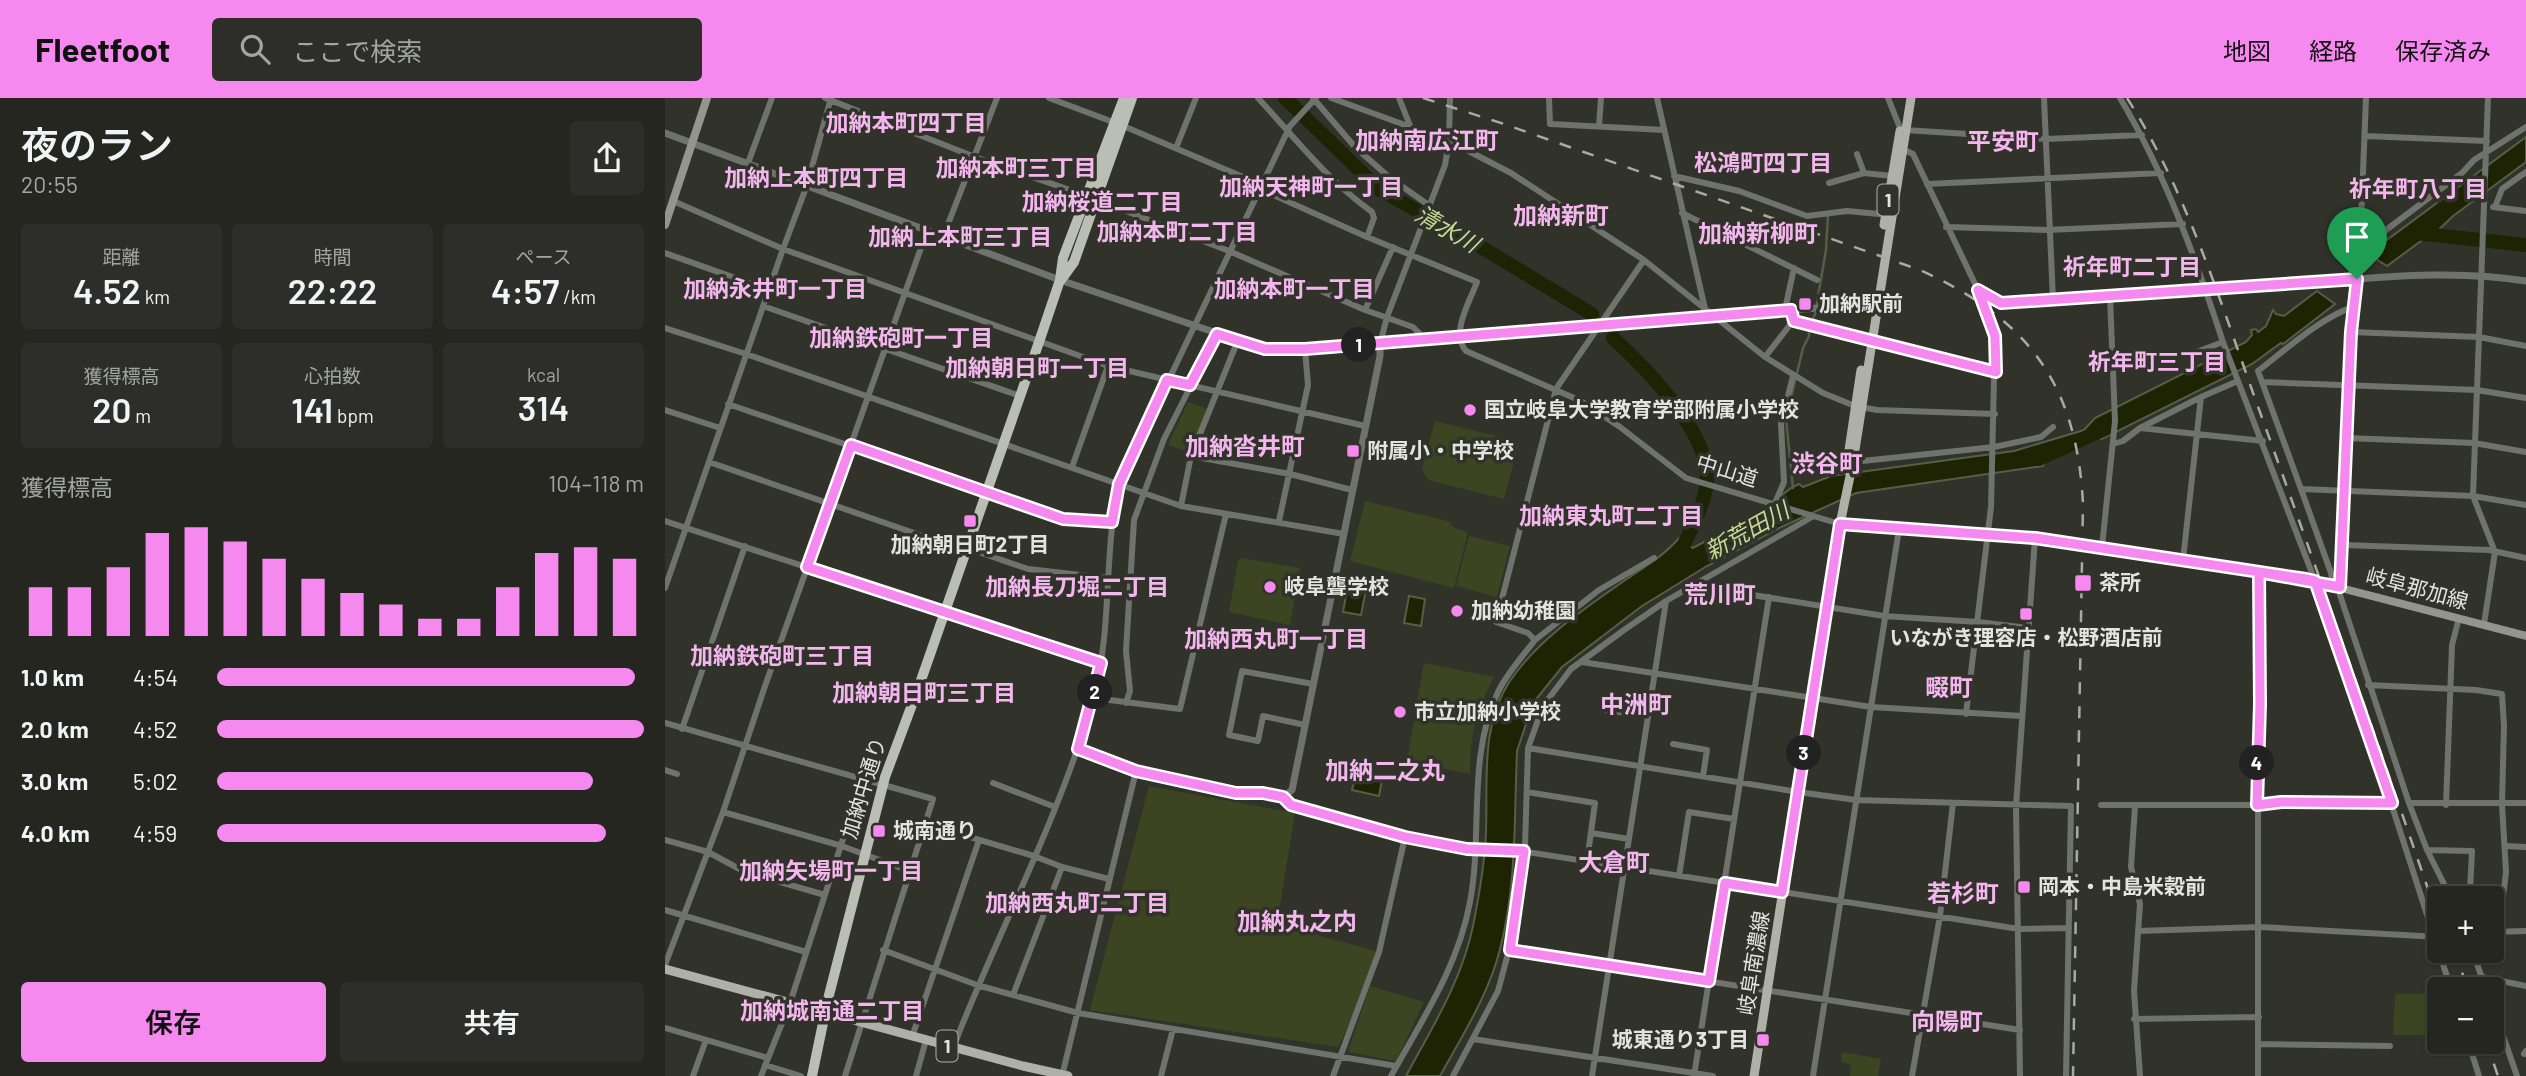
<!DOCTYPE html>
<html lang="ja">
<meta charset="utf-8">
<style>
body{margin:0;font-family:Barlow,"Noto Sans JP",sans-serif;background:#2d2e29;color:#f1f3f6;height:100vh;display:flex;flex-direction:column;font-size:26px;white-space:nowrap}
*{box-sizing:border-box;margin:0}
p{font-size:23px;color:#a3a5a5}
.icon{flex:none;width:38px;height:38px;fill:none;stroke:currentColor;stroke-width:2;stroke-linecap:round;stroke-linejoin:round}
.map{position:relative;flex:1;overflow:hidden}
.details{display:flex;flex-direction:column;background:#252620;width:665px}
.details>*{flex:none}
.fabs{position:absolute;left:1762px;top:788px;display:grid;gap:14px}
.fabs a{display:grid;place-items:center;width:77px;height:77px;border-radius:7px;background:#252620;box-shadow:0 2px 5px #0004,0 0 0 2px #42433e;font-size:35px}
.pin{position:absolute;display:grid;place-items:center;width:60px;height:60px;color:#fff;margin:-72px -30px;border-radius:50% 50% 50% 0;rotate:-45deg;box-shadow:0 0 7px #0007}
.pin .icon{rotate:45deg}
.km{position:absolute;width:35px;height:35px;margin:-18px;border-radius:50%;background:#222;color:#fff;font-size:19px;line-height:35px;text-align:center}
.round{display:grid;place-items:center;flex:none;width:74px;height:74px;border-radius:7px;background:#2d2e29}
.head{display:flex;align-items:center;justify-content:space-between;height:119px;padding:0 21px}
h1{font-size:38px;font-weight:600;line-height:52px}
.figures{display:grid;grid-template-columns:repeat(3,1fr);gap:10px;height:119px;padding:7px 21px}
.figures div{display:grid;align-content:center;border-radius:7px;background:#2d2e29;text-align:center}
.figures b{font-size:35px;font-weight:600}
.figures small{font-size:19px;font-weight:400}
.figures p{font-size:19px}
.chart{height:196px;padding:14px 21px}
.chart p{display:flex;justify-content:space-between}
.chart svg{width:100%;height:126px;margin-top:7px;stroke:#f589ef;stroke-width:6}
.primary-button{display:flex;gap:14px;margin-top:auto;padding:14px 21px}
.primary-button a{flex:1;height:80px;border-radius:7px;background:#f589ef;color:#111;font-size:28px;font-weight:600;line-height:80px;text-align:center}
.primary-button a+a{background:#2d2e29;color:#f1f3f6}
ul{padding:0 21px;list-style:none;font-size:23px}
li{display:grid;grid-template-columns:112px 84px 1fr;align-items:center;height:52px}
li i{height:18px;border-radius:9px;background:#f589ef}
header{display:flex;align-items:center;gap:42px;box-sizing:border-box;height:98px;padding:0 35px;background:#f589ef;color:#111}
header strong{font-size:33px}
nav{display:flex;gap:38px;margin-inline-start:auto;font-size:24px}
.search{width:490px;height:63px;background:#2d2e29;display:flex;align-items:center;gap:18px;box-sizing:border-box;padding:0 24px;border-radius:7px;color:#a3a5a5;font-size:26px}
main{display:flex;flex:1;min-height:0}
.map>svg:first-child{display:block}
.green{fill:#3c4421}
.water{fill:#1d2303;stroke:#585d45;stroke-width:2}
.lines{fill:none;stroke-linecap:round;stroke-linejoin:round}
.stream{stroke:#585d45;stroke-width:2.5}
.river{stroke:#1d2303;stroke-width:14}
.minor{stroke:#70726e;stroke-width:6}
.tertiary{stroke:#70726e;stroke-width:7}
.secondary{stroke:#94958f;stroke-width:8}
.primary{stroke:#afb1a9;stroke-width:9}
.trunk{stroke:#bbbeb4;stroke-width:10}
.rail{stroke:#a9aaa4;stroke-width:2.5;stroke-dasharray:12 12;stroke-linecap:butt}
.route-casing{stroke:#fff;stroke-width:14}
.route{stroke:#f589ef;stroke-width:9}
.poi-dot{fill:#f589ef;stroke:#31332b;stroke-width:2.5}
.labels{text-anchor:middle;stroke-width:7;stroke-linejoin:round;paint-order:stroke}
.shield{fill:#31332b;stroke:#aeafa9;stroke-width:2}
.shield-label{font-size:19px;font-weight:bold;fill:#e3e4df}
.poi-label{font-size:21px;font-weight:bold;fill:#e3e4df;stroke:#31332b;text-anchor:start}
.street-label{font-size:21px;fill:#e3e4df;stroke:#31332b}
.neighbourhood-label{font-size:23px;font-weight:bold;fill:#f3b7ee;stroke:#31332b}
.water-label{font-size:23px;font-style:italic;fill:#c9da93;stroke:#31332b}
.quarter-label{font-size:24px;font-weight:bold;fill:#f3b7ee;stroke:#31332b}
</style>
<header>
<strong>Fleetfoot</strong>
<div class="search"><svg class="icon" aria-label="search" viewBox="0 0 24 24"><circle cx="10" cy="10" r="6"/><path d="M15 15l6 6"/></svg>ここで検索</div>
<nav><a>地図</a><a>経路</a><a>保存済み</a></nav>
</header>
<main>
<section class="details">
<div class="head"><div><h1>夜のラン</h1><p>20:55</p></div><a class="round"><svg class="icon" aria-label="share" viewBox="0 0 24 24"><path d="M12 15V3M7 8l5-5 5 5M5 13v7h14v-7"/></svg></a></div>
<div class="figures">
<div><p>距離</p><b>4.52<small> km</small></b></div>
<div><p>時間</p><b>22:22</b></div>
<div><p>ペース</p><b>4:57<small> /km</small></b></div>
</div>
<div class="figures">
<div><p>獲得標高</p><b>20<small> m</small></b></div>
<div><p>心拍数</p><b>141<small> bpm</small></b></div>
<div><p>kcal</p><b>314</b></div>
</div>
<div class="chart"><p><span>獲得標高</span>104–118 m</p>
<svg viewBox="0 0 160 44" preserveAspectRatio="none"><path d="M5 44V27M15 44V27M25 44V20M35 44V8M45 44V6M55 44V11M65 44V17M75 44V24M85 44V29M95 44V33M105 44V38M115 44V38M125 44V27M135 44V15M145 44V13M155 44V17"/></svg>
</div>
<ul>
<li><b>1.0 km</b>4:54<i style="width:98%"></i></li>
<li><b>2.0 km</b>4:52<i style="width:100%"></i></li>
<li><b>3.0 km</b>5:02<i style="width:88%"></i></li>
<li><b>4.0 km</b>4:59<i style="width:91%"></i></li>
</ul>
<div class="primary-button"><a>保存</a><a>共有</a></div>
</section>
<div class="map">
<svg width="1861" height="978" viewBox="0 0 1861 978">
<rect width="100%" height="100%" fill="#31332b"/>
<path class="green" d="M523 304 542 311 525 354 503 347Z
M770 323 839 340 838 344 853 348 839 401 763 382 757 371Z
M700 403 786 424 785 427 789 428V430L803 434 789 490 685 463Z
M804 438 845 448 832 499 791 488Z
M577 460 635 470 625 527 564 514 573 463Z
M759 565 829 579C811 615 805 635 805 676L742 663Z
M484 688 630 715 612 826 711 853 695 904 673 949 425 912Z
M705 888 759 904 731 963 683 954Z
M1730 896H1774V937H1728Z
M1177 954 1216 961 1213 978H1185L1186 966 1176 964Z"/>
<path class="water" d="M1861 39V64L1788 118 1765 140H1760L1722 168 1703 156Z
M1652 193 1670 206 1618 246 1616 245 1587 266 1437 341C1410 327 1404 345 1390 357 1387 360 1383 360 1380 363L1378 368 1191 395 1114 430 1042 468 977 508 897 569 868 605 852 653C849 720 852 786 835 851 824 896 797 938 775 978H741C767 930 797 882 808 828 814 798 820 765 821 734 823 683 815 628 845 583 872 543 916 513 956 485 977 470 998 459 1014 440L1028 450 1099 411 1126 390 1134 386 1138 389 1166 378 1349 353 1419 332 1430 320 1581 244 1587 237 1586 232 1591 231 1593 234 1601 228 1608 212 1611 216 1619 218Z
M683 487 701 491 696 517 678 514Z
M744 498 760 501 756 528 739 525Z
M691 676 717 682 714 698 687 692Z"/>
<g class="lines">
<path class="stream" d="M1128 390 1121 321 1138 250 1144 238V230L1150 216 1161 152 1163 117"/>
<path class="river" d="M620 0 715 92 806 143 927 216
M1751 135 1861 147
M948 240C981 270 1042 332 1042 379 1043 402 1022 438 1013 460
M1374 361 1442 330"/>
<path class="minor" d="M160 0 310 59 422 98 564 153 700 212 748 229 761 242
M384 0 456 27 597 87
M593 0C632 42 659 79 707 114L709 120 702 139
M648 0 690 49 725 80 765 108
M666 0 784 43 846 75 979 162 1100 259 1158 295 1190 308 1212 312 1330 316
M734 0 746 30
M884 0 885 26 999 32
M992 0 1040 211
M1223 0 1235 30 1240 32 1381 41 1477 37
M1379 0 1388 202
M1701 0 1695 148 1683 288 1675 497 1744 705 1762 752 1786 800
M934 28 936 0
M1700 38 1822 43
M511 50 531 0
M1235 50 1248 56 1312 190 1330 238 1326 409 1301 616
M1192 56 1199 75 1227 78
M83 65 107 0
M1009 78 1074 93 1142 118 1182 113 1225 117
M1164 85 1199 75
M1262 86 1496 75
M595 91 702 139 812 184C805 203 785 235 801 253L916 303 955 329 1021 380 1175 426
M8 103 118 151 443 268 700 328
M1828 109 1861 113
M1830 109 1837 91 1861 74
M1017 115 1152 182
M1281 129 1382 132 1518 126
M278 139 332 0
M1695 148 1717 135 1797 75 1809 62 1861 29
M0 155 104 192
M1313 192 1336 205
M98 208 355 298
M1689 209C1659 217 1619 253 1593 273L1636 391 1808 398 1861 407
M700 212 728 149
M1128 223 1331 274
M1128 223 1126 212 1121 207 1129 170
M0 230 81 256 516 408 679 436
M1686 234 1814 239 1861 248
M1558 244 1650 483 1726 705 1786 891
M715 246 722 219 780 67 784 43 785 0
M1449 257 1529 255 1558 244C1530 159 1501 77 1455 0
M1100 259 1128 223
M1597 284 1812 292 1861 300
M63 306 398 421 447 424
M0 312 55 330
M1475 330 1536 299 1573 283
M1681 340 1809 345 1861 354
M1448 346 1458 343 1475 330 1598 343
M526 358 625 376 687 392
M44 364 301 453
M1188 364 1329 349 1376 339 1388 329
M407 369 443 268
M1636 391 1666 475 1668 487
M1110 405 1119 384 1116 326 1128 278
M516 408 526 358 573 242
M0 423 436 565
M614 423 643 287 640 251
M1678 447 1824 452 1861 460
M1437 449 1450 323 1445 198
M302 450 363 471 442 480
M1518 462 1536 299
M1031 488 1219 518 1313 524 1363 530
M0 490 118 151 142 87 166 0
M1819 526 1830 454 1808 398 1823 0
M870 542 934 492 989 460
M917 564 1206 609 1357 618
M1703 587 1811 592 1837 596 1839 628 1837 706 1841 774 1834 833
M429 600 515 611 561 416
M461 605 465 593 461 553 469 422 499 341 552 236
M941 612 983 618
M0 625 268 701 180 978
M640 627 598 618 593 643 564 637 577 573 648 586
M17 631 80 448
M1008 646 1042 652 1038 678
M863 650 1133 694 1191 702 1406 708 1401 978
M413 651 471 673 571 695 618 699 626 707 740 739 802 751 856 753 1354 831 1404 830
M0 672 12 676
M328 685 390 709
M862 694 930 705 922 763
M1744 705H1861
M1436 707H1592L1616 704 1726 705
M1781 707 1787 547 1794 520
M1470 708 1466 769 1475 806 1469 893 1475 978
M58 714 177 748 244 773
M261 726 369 758 397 769 444 781
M926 735 964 741
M0 742 43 754 80 774 160 797
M1841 748 1861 749
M1762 752 1807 753 1805 792H1783
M1014 778 1024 714 1069 721
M0 812 141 854
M1473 833 1595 829 1774 839
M1827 834 1861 833
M218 852 312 887 413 915 731 968
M844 852 1355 932
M1807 852 1821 891
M0 867 58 714 100 588 262 133
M1817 879 1861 888
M348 897 397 769
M1827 906 1852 978
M1469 921 1594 919
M0 930 103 960
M247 939 314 742
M808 941 1048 978
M1803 943 1814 978
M1594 946 1725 948
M288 950C333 833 394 722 428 601 448 531 438 456 454 386L625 28 651 0
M1859 956 1861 953
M100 967 136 978
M28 978 41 942
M96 978 125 905 197 682
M251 978 261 942
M397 978 471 673
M496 978 508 931
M668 978 714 854 740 739
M726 978C757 922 793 869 805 804 818 735 802 659 833 594 842 575 857 559 870 542L863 535 831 524 891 291 979 162
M788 978 833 893 844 852 860 749 863 650 878 608 906 571 959 532 1001 503 1147 419
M927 978 1001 503
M1029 978 1104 499
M1148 978 1234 431
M1247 978 1275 818 1288 705
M1355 978 1351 708 1370 440
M1593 978V474"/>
<path class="tertiary" d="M0 35 395 182 599 251H640L715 246 1213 205
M1336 205C1432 199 1527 193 1623 186 1701 181 1783 170 1861 183
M618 699 627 692 715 258V246"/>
<path class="secondary" d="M0 127 42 0
M1175 426 1370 440 1641 481 1861 538"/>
<path class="primary" d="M1219 127 1235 33
M1181 372 1196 272
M0 871 358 968 403 978
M1089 978 1175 426 1188 364 1246 0"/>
<path class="trunk" d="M396 182 409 164 467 0
M147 978 163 901 220 679 254 588 374 244 395 182 398 160 459 0"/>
<path class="rail" d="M758 0 839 26 1255 172C1363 221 1412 286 1418 406L1408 978
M1462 0C1524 97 1557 210 1596 317 1657 485 1716 654 1774 823
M1789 852 1803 891
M1821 943 1833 978"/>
</g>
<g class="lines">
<defs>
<path id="route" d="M1692 181 1336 205 1313 192 1330 238 1331 274 1129 223 1126 212 640 251H600L552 236 525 287 502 282 454 386 447 424 398 421 186 347 142 469 436 565 413 651 416 652 471 673 571 695H598L618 699 626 707 740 739 802 751 859 753 845 852 1044 883 1060 785 1117 794 1175 426 1370 440 1641 481 1650 483 1727 705 1616 704 1592 707 1595 606 1594 474 1675 489 1686 234 1692 181"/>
</defs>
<use href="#route" class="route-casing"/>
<use href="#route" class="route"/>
</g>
<g class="poi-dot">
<rect x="1133" y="199" width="14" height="14" rx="3.5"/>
<circle cx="805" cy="312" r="7"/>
<rect x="681" y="346" width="14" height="14" rx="3.5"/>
<rect x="298" y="416" width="14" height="14" rx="3.5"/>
<rect x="1409" y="476" width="18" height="18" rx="3.5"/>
<circle cx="605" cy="489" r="7"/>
<circle cx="792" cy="513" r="7"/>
<rect x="1354" y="509" width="14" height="14" rx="3.5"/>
<circle cx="735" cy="614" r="7"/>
<rect x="207" y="726" width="14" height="14" rx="3.5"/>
<rect x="1352" y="782" width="14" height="14" rx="3.5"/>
<rect x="1091" y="935" width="14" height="14" rx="3.5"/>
</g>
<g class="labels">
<g class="shield">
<rect x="1212.5" y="86.5" width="21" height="31" rx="5"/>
<rect x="271.5" y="932.5" width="21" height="31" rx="5"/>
</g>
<g class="shield-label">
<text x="1223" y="109">1</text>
<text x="282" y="955">1</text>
</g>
<g class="poi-label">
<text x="1154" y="213">加納駅前</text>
<text x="819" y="319">国立岐阜大学教育学部附属小学校</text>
<text x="702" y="360">附属小・中学校</text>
<text x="305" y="454" text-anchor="middle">加納朝日町2丁目</text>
<text x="1434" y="492">茶所</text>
<text x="619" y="496">岐阜聾学校</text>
<text x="806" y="520">加納幼稚園</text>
<text x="1361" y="547" text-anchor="middle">いながき理容店・松野酒店前</text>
<text x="749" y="621">市立加納小学校</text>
<text x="228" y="740">城南通り</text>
<text x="1373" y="796">岡本・中島米穀前</text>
<text x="1084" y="949" text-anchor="end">城東通り3丁目</text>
</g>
<g class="street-label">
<text transform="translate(1062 373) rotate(17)" y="7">中山道</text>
<text transform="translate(1752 491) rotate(15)" y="7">岐阜那加線</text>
<text transform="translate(199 690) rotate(-73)" y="7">加納中通り</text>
<text transform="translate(1089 865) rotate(-81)" y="7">岐阜南濃線</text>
</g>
<g class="neighbourhood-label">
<text x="241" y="33">加納本町四丁目</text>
<text x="1098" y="73">松鴻町四丁目</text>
<text x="351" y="78">加納本町三丁目</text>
<text x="151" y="88">加納上本町四丁目</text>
<text x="646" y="97">加納天神町一丁目</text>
<text x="1753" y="99">祈年町八丁目</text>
<text x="437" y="112">加納桜道二丁目</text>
<text x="512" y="142">加納本町二丁目</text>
<text x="295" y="147">加納上本町三丁目</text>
<text x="1467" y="177">祈年町二丁目</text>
<text x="110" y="199">加納永井町一丁目</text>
<text x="629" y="199">加納本町一丁目</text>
<text x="236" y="248">加納鉄砲町一丁目</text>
<text x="1492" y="272">祈年町三丁目</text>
<text x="372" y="278">加納朝日町一丁目</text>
<text x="946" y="426">加納東丸町二丁目</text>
<text x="412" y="497">加納長刀堀二丁目</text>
<text x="611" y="549">加納西丸町一丁目</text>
<text x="117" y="566">加納鉄砲町三丁目</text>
<text x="259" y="603">加納朝日町三丁目</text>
<text x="166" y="781">加納矢場町一丁目</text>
<text x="412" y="813">加納西丸町二丁目</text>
<text x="167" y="921">加納城南通二丁目</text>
</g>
<g class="water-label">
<text transform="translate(782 131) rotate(30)" y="8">清水川</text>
<text transform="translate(1082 433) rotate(-29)" y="8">新荒田川</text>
</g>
<g class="quarter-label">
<text x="762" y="51">加納南広江町</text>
<text x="1338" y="52">平安町</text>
<text x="896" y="126">加納新町</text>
<text x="1093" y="144">加納新柳町</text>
<text x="580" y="357">加納沓井町</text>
<text x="1162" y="374">渋谷町</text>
<text x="1055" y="505">荒川町</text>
<text x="1284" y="598">畷町</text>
<text x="971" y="615">中洲町</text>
<text x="720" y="681">加納二之丸</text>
<text x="949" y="773">大倉町</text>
<text x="1298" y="804">若杉町</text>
<text x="632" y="832">加納丸之内</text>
<text x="1282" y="932">向陽町</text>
</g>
</g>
</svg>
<div class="fabs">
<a>+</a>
<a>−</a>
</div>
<div class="pin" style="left:1692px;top:181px;background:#1e9e55"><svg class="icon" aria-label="arrive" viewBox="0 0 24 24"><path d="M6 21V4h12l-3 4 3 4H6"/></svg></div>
<b class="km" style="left:694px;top:247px">1</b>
<b class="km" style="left:430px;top:594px">2</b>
<b class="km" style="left:1139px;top:655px">3</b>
<b class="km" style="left:1592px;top:665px">4</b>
</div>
</main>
